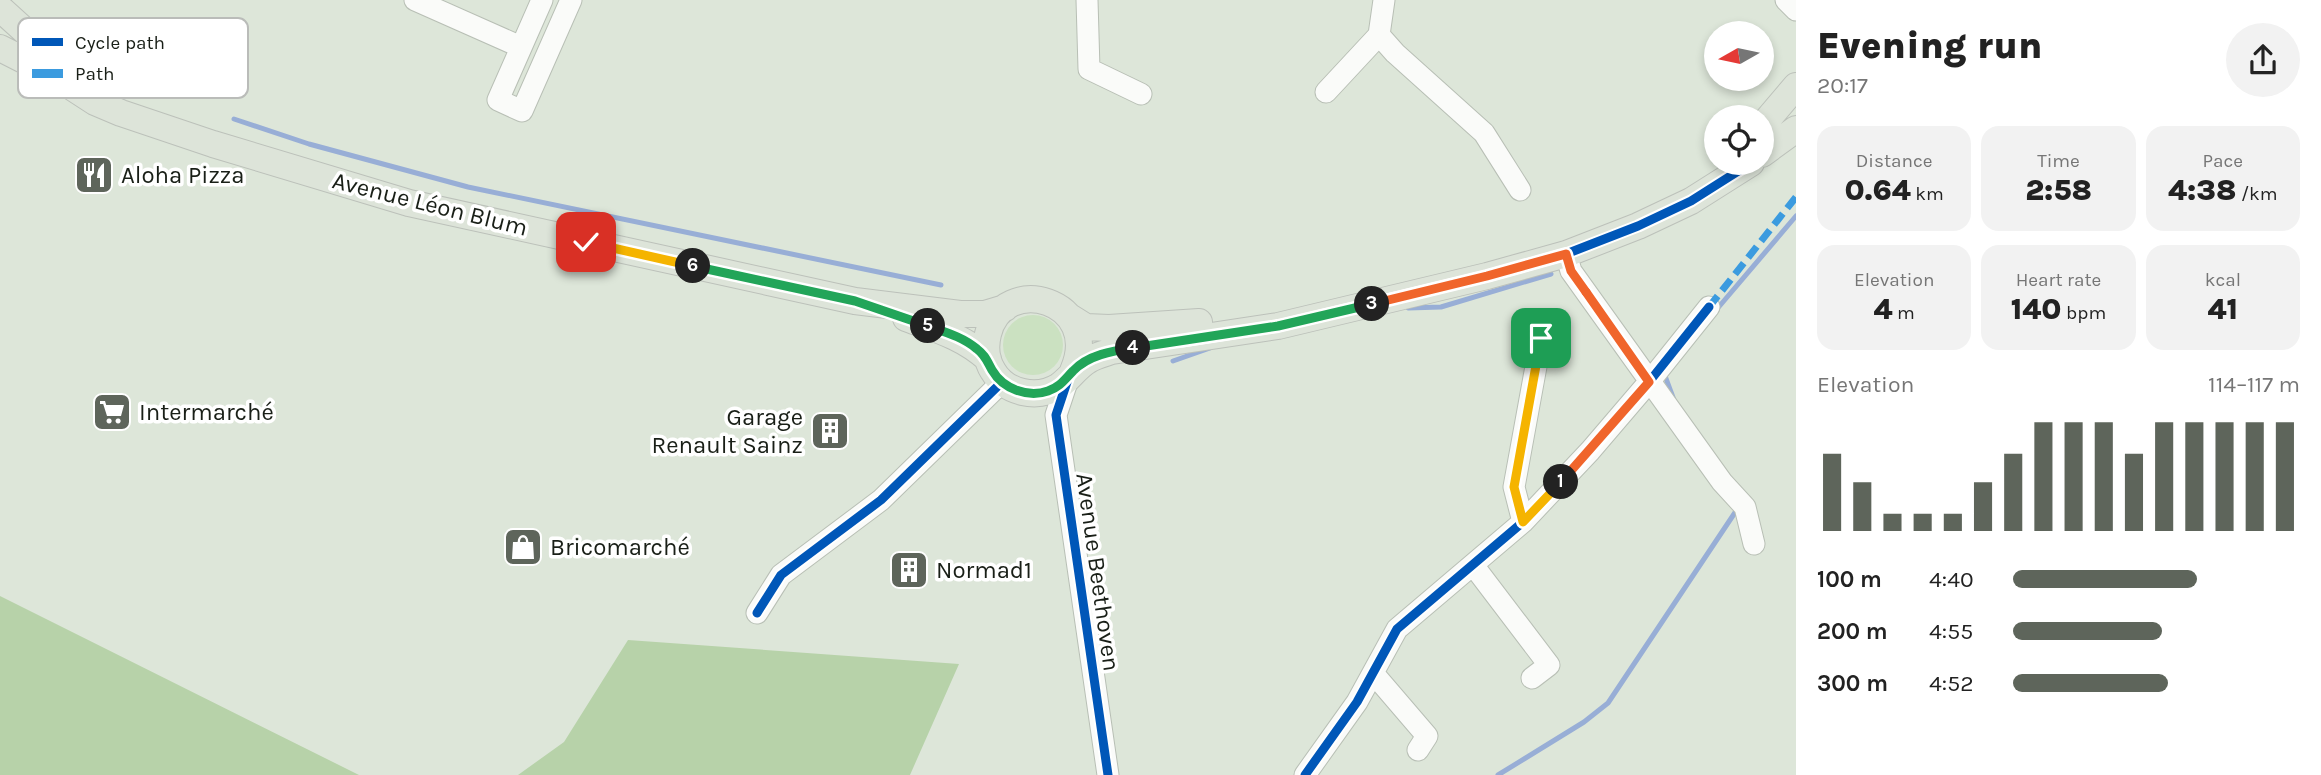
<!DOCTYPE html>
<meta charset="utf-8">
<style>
body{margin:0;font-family:Karla,sans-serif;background:#f2f2f2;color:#222;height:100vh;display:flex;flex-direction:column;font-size:26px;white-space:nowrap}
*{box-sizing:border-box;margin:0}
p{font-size:23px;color:#767676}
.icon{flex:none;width:38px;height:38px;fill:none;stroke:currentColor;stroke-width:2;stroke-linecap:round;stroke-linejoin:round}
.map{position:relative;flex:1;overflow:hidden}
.sheet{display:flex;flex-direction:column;background:#fff;width:525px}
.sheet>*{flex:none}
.needle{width:46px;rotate:261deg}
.tools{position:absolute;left:1704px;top:21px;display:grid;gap:14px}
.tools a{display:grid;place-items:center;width:70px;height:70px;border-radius:50%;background:#fff;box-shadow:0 4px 10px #0003;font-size:35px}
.pin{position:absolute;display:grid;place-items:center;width:60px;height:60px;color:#fff;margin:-30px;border-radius:14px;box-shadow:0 4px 10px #0006}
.km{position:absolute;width:35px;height:35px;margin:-18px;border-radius:50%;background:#222;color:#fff;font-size:19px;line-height:35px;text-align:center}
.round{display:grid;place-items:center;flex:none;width:74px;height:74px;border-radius:37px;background:#f2f2f2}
.overview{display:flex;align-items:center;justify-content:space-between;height:119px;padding:0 21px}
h1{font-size:38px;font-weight:800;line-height:52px}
.stats{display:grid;grid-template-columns:repeat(3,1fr);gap:10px;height:119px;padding:7px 21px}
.stats div{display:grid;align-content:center;border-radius:18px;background:#f2f2f2;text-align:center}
.stats b{font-size:30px;font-weight:800}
.stats small{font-size:19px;font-weight:400}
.stats p{font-size:19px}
.chart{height:196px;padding:14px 21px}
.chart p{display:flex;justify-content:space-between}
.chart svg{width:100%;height:126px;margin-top:7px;stroke:#5e655b;stroke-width:6}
ul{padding:0 21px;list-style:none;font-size:23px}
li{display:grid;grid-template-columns:112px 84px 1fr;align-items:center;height:52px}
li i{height:18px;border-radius:9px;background:#5e655b}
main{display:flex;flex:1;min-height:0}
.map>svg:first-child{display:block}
.green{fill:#cbe1c1}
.forest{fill:#b7d2a9}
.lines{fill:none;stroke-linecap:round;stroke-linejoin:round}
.stream{stroke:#98aed6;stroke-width:5}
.minor-casing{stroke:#b8bfb5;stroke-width:23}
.major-casing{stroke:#bcc1ba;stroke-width:28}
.minor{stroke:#fafbf9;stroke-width:21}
.major{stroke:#dde4d9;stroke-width:26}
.quiet{stroke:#3b9bdf;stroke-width:7;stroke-dasharray:14 7;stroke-linecap:butt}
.cycleway-casing{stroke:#fff;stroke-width:13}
.cycleway{stroke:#0057b8;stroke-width:9}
.split-1-casing{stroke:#fff;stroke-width:14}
.split-2-casing{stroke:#fff;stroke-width:14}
.split-3-casing{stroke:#fff;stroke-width:14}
.split-4-casing{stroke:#fff;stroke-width:14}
.split-5-casing{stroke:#fff;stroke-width:14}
.split-6-casing{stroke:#fff;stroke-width:14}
.split-7-casing{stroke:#fff;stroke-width:14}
.split-1{stroke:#f5b400;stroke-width:9}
.split-2{stroke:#f0652b;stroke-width:9}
.split-3{stroke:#f0652b;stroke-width:9}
.split-4{stroke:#22a559;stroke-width:9}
.split-5{stroke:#22a559;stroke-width:9}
.split-6{stroke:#22a559;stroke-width:9}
.split-7{stroke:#f5b400;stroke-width:9}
.labels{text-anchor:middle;stroke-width:7;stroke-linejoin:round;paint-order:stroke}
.poi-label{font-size:24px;fill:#191f17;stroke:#fff;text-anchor:start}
.street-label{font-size:24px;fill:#191f17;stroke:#fff}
.key{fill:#fff;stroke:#babcb9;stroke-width:2}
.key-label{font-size:19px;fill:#191f17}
</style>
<main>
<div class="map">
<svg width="1796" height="775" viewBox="0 0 1796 775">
<rect width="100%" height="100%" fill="#dde6d9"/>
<path class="green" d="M1003 345a30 30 0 1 1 60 0a30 30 0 1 1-60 0Z"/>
<path class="forest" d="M0 596 359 775H0Z
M628 640 959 664 910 775H518L564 742Z"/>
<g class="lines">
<path class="stream" d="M234 119 309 144 468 187 941 285
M1408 308 1441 307 1551 274
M1717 309 1796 216
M1173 361 1210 348
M1664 373 1674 400
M1498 775 1584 722 1608 703 1736 511"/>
<defs>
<path id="minor" d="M415 0 521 47
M542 0 498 100 522 111 571 0
M1087 0 1089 69 1141 94
M1786 0 1796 10
M1379 35 1395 53 1484 133 1520 190
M1326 92 1379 35 1384 0
M1566 254 1571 271 1722 482 1745 507 1754 544
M1069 376 1056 415 1108 775
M1523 522 1514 487 1543 328
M1473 565 1549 665 1532 678
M757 613 781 575 881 500 1002 382
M1373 673 1427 736 1418 750
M1305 775 1357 702 1397 629 1523 522 1590 451 1649 382 1709 307"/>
<path id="major" d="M3 11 47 51 79 73
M0 48 55 76 95 102 121 113 213 144 409 203 855 301 960 314H985L1005 308
M1762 126 1796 86
M1762 154 1796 129
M1070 317 1086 327 1109 328 1199 322
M906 318C936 329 964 337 988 359
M1073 371C1104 300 1003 271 988 334 985 346 986 360 993 371 1006 393 1037 400 1059 386 1069 379 1076 368 1087 361 1094 356 1103 354 1112 351L1278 326 1487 276 1566 254 1638 226 1691 201 1751 163"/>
</defs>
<use href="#minor" class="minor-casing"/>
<use href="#major" class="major-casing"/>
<use href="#minor" class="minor"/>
<use href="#major" class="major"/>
<path class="quiet" d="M1709 307 1796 197"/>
<defs>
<path id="cycleway" d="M1182 341 1278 326 1487 276 1566 254 1638 226 1691 201 1751 163
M1069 376 1056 415 1108 775
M757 613 781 575 881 500 1002 382
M1305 775 1357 702 1397 629 1523 522 1590 451 1649 382 1709 307"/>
</defs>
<use href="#cycleway" class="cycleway-casing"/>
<use href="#cycleway" class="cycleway"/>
</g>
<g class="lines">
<defs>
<path id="split-1" d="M1541 338 1514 487 1523 522 1561 482"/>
<path id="split-2" d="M1561 482 1649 382 1586 292"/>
<path id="split-3" d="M1372 304 1487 276 1566 254 1571 271 1586 292"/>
<path id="split-4" d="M1133 348 1278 326 1372 304"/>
<path id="split-5" d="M928 326C945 332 963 337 977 349 985 355 987 361 992 370 1003 389 1028 398 1048 391 1060 387 1065 379 1073 371 1088 355 1112 351 1133 348"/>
<path id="split-6" d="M693 266 855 301 928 326"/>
<path id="split-7" d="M586 242 693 266"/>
</defs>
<use href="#split-1" class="split-1-casing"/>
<use href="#split-2" class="split-2-casing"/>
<use href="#split-3" class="split-3-casing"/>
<use href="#split-4" class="split-4-casing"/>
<use href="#split-5" class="split-5-casing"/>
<use href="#split-6" class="split-6-casing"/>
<use href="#split-7" class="split-7-casing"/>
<use href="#split-1" class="split-1"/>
<use href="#split-2" class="split-2"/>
<use href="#split-3" class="split-3"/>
<use href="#split-4" class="split-4"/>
<use href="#split-5" class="split-5"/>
<use href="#split-6" class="split-6"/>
<use href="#split-7" class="split-7"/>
</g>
<defs>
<symbol id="restaurant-square" viewBox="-11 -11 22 22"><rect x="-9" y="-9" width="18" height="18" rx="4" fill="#5e655b" stroke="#fff"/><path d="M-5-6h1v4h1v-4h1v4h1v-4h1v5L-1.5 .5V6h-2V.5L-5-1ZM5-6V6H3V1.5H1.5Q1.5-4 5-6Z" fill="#fff"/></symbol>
<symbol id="supermarket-square" viewBox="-11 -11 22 22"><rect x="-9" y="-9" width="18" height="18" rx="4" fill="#5e655b" stroke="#fff"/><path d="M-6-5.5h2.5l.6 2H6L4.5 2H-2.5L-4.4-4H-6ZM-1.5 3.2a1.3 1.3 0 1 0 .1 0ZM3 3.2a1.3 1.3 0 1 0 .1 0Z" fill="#fff"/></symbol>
<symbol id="building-square" viewBox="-11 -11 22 22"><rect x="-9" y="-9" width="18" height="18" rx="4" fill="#5e655b" stroke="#fff"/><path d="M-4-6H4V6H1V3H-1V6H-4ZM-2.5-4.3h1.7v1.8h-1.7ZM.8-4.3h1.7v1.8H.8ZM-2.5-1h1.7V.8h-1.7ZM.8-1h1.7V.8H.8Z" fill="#fff"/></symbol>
<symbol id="shop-square" viewBox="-11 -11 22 22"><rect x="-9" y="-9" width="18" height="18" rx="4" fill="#5e655b" stroke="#fff"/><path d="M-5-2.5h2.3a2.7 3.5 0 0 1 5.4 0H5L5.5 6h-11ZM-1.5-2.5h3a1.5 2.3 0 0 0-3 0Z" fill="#fff"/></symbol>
</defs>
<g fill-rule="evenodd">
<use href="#restaurant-square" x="72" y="153" width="44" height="44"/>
<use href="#supermarket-square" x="90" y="390" width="44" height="44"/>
<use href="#building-square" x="808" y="409" width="44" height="44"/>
<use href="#shop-square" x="501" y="525" width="44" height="44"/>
<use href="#building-square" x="887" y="548" width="44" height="44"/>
</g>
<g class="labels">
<g class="poi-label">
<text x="121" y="183">Aloha Pizza</text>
<text x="139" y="420">Intermarché</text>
<text x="803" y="425" text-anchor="end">Garage<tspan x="803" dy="28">Renault Sainz</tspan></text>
<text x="550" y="555">Bricomarché</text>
<text x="936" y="578">Normad1</text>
</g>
<g class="street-label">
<text transform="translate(430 204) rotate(14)" y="8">Avenue Léon Blum</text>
<text transform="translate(1098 572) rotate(82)" y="8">Avenue Beethoven</text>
</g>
</g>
<rect x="18" y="18" width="230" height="80" rx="10" class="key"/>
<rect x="32" y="38" width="31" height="8" fill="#0057b8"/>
<rect x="32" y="69" width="31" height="9" fill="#3b9bdf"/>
<g class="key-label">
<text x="75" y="49">Cycle path</text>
<text x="75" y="80">Path</text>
</g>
</svg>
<div class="tools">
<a><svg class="needle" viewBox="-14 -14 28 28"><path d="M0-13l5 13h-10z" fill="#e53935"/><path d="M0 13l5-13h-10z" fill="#767676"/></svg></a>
<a><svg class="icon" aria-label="locate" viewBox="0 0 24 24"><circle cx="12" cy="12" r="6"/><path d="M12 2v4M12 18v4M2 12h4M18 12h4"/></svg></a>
</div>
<div class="pin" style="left:1541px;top:338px;background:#1e9e55"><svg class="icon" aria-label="arrive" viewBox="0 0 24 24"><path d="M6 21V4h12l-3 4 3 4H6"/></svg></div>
<div class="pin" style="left:586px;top:242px;background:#d93025"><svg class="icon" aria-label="check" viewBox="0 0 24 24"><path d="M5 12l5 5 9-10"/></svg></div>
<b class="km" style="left:1561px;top:482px">1</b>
<b class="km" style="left:1372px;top:304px">3</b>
<b class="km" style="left:1133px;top:348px">4</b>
<b class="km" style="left:928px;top:326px">5</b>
<b class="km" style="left:693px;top:266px">6</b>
</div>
<section class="sheet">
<div class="overview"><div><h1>Evening run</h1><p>20:17</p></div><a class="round"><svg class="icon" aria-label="share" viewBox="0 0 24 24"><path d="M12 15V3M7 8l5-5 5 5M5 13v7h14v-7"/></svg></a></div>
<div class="stats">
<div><p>Distance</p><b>0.64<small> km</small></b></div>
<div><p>Time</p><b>2:58</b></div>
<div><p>Pace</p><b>4:38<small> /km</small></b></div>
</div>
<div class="stats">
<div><p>Elevation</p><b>4<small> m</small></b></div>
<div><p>Heart rate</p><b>140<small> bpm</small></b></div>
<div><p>kcal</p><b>41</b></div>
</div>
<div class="chart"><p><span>Elevation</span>114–117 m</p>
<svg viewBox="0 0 160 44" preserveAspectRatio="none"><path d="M5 44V17M15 44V27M25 44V38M35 44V38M45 44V38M55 44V27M65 44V17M75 44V6M85 44V6M95 44V6M105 44V17M115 44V6M125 44V6M135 44V6M145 44V6M155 44V6"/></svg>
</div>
<ul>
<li><b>100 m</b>4:40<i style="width:64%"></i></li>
<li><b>200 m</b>4:55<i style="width:52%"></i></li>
<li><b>300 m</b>4:52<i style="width:54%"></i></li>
</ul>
</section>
</main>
